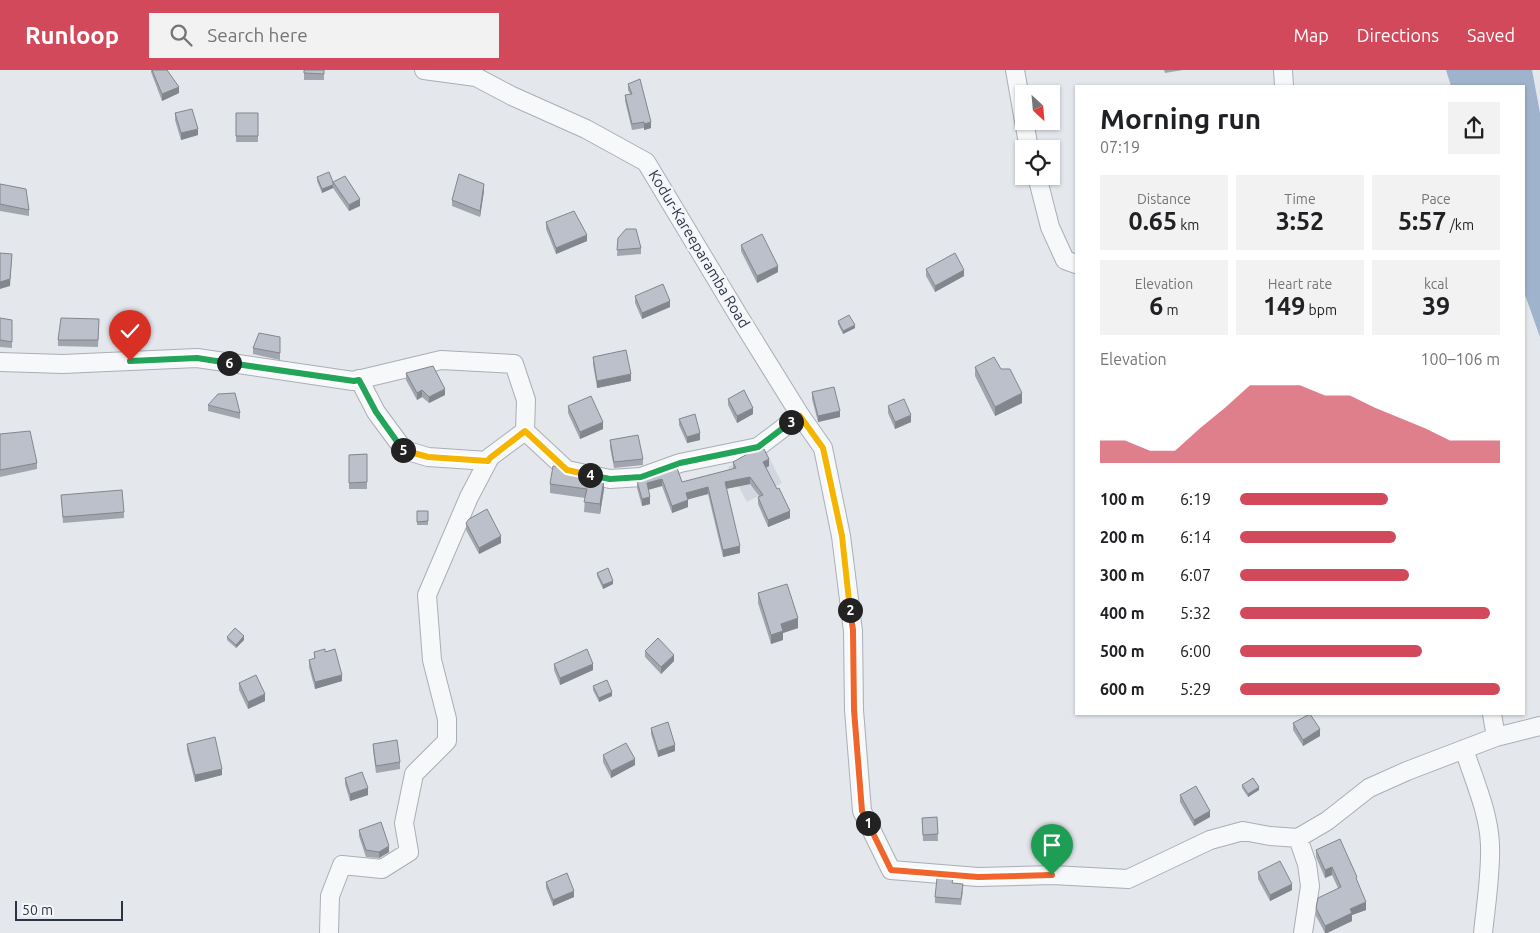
<!DOCTYPE html>
<meta charset="utf-8">
<style>
body{margin:0;font-family:Ubuntu,sans-serif;background:#f2f2f2;color:#202124;height:100vh;display:flex;flex-direction:column;font-size:19px;white-space:nowrap}
*{box-sizing:border-box;margin:0}
p{font-size:16px;color:#757577}
.icon{flex:none;width:28px;height:28px;fill:none;stroke:currentColor;stroke-width:2;stroke-linecap:round;stroke-linejoin:round}
.map{position:relative;flex:1;overflow:hidden}
.sheet{position:absolute;left:1075px;top:15px;width:450px;height:630px;display:flex;flex-direction:column;background:#fff;border-radius:0px;box-shadow:0 1px 4px #0004}
.sheet>*{flex:none}
.needle{width:32px;rotate:154deg}
.tools{position:absolute;left:1015px;top:15px;display:grid;gap:10px}
.tools a{display:grid;place-items:center;width:45px;height:45px;border-radius:0px;background:#fff;box-shadow:0 1px 4px #0004;font-size:25px}
.scale{position:absolute;left:15px;bottom:12px;width:108px;box-sizing:border-box;padding-left:5px;border:2px solid #2b3445;border-top:0;font-size:14px;line-height:18px;white-space:nowrap;color:#2b3445;-webkit-text-stroke:4px #f4f6f9;paint-order:stroke}
.pin{position:absolute;display:grid;place-items:center;width:42px;height:42px;color:#fff;margin:-51px -21px;border-radius:50% 50% 50% 0;rotate:-45deg;box-shadow:0 0 5px #0007}
.pin .icon{rotate:45deg}
.km{position:absolute;width:25px;height:25px;margin:-12px;border-radius:50%;background:#222;color:#fff;font-size:14px;line-height:25px;text-align:center}
.round{display:grid;place-items:center;flex:none;width:52px;height:52px;border-radius:0px;background:#f2f2f2}
.head{display:flex;align-items:center;justify-content:space-between;height:85px;padding:0 25px}
h1{font-size:28px;font-weight:700;line-height:38px}
.metrics{display:grid;grid-template-columns:repeat(3,1fr);gap:8px;height:85px;padding:5px 25px}
.metrics div{display:grid;align-content:center;border-radius:0px;background:#f2f2f2;text-align:center}
.metrics b{font-size:25px;font-weight:700}
.metrics small{font-size:14px;font-weight:400}
.metrics p{font-size:14px}
.chart{height:140px;padding:10px 25px}
.chart p{display:flex;justify-content:space-between}
.chart svg{width:100%;height:90px;margin-top:5px;fill:#d1495b;opacity:.7}
ul{padding:0 25px;list-style:none;font-size:16px}
li{display:grid;grid-template-columns:80px 60px 1fr;align-items:center;height:38px}
li i{height:12px;border-radius:6px;background:#d1495b}
header{display:flex;align-items:center;gap:30px;box-sizing:border-box;height:70px;padding:0 25px;background:#d1495b;color:#fff}
header strong{font-size:24px}
nav{display:flex;gap:28px;margin-inline-start:auto;font-size:18px}
.search{width:350px;height:45px;background:#f2f2f2;display:flex;align-items:center;gap:12px;box-sizing:border-box;padding:0 18px;border-radius:0px;color:#757577;font-size:19px}
.map>svg:first-child{display:block}
.built{fill:#d2d6de}
.water{fill:#9fb4cc}
.lines{fill:none;stroke-linecap:round;stroke-linejoin:round}
.minor-casing{stroke:#a9aeb7;stroke-width:20}
.minor{stroke:#f7f8fa;stroke-width:18}
.wall{fill:#a1a5ae}
.shaded-wall{fill:#83868d}
.building{fill:#bbc0ca;stroke:#83868d}
.split-1-casing{stroke:#fff;stroke-width:10}
.split-2-casing{stroke:#fff;stroke-width:10}
.split-3-casing{stroke:#fff;stroke-width:10}
.split-4-casing{stroke:#fff;stroke-width:10}
.split-5-casing{stroke:#fff;stroke-width:10}
.split-6-casing{stroke:#fff;stroke-width:10}
.split-7-casing{stroke:#fff;stroke-width:10}
.split-1{stroke:#f0652b;stroke-width:6}
.split-2{stroke:#f0652b;stroke-width:6}
.split-3{stroke:#f5b400;stroke-width:6}
.split-4{stroke:#22a559;stroke-width:6}
.split-5{stroke:#f5b400;stroke-width:6}
.split-6{stroke:#22a559;stroke-width:6}
.split-7{stroke:#22a559;stroke-width:6}
.labels{text-anchor:middle;stroke-width:5;stroke-linejoin:round;paint-order:stroke}
.street-label{font-size:15px;fill:#2b3445;stroke:#f4f6f9}
</style>
<header>
<strong>Runloop</strong>
<div class="search"><svg class="icon" aria-label="search" viewBox="0 0 24 24"><circle cx="10" cy="10" r="6"/><path d="M15 15l6 6"/></svg>Search here</div>
<nav><a>Map</a><a>Directions</a><a>Saved</a></nav>
</header>
<div class="map">
<svg width="1540" height="863" viewBox="0 0 1540 863">
<rect width="100%" height="100%" fill="#e4e7ec"/>
<path class="built" d="M764 378 782 413 747 432 728 397Z"/>
<path class="water" d="M1446 0H1532L1540 43V267L1524 222V16H1451Z"/>
<g class="lines">
<defs>
<path id="minor" d="M424 0 476 7 512 26 586 59 646 92 738 245 800 345 823 378 841 466 853 561 854 640 862 741 891 800 978 807 1052 805 1128 809 1210 770 1243 761 1270 766 1298 768 1327 751 1369 718 1407 701 1496 667 1492 644
M1015 0 1024 51
M1283 0 1284 16
M1024 51 1029 79
M1037 106 1050 157 1065 190 1076 194
M0 292 63 294 197 288 353 311 441 290 514 294 526 330 525 361
M359 309 376 342 404 380 428 387 488 391
M525 361 567 400 610 409 641 407 680 393 758 377 800 345
M1496 667 1540 656
M1464 679C1474 710 1489 743 1490 775 1491 804 1486 834 1483 863
M1298 768 1307 794 1310 816 1303 863
M329 863 330 826 342 795 382 799 409 782 404 753 414 704 447 671V649L432 590 427 525 469 427 490 387 525 361"/>
</defs>
<use href="#minor" class="minor-casing"/>
<use href="#minor" class="minor"/>
</g>
<path class="wall" d="M151 0H167L179 23 162 31 151 2Z
M304 0H324V10H304Z
M1164 0H1183L1165 3Z
M628 14 651 58 644 60V58L632 60 625 31V25L630 24 628 20Z
M175 43 198 65 181 70 175 50Z
M236 43H258V72H236Z
M317 107 333 112 360 136 349 141 333 118 322 123 317 111Z
M0 114 29 140V146L0 141Z
M484 121 480 147 452 136V130Z
M546 152 587 171 556 184 546 159Z
M618 168 641 178V184L617 186Z
M741 175 778 202 757 213 741 181Z
M926 199 964 206 935 222 926 206Z
M635 226 670 237 642 249 635 233Z
M0 248 12 250V278L0 277Z
M99 249 98 277 58 276V270Z
M838 251 855 258 843 264 838 254Z
M280 267V290L253 284V278Z
M593 287 631 311 597 318 593 294Z
M975 297 1001 299 1022 333 995 346 975 306Z
M406 303 445 325 429 333 422 327 417 330 406 310Z
M812 322 840 347 818 352 812 329Z
M728 329 753 344 737 353 728 335Z
M208 335 240 343V349L208 341Z
M568 336 603 359 580 369 568 343Z
M888 336 911 352 895 359 888 343Z
M679 349 700 370 687 373 679 355Z
M0 364 37 393V399L0 407Z
M610 370 643 389V395L614 398 610 377Z
M367 384V419H349V385Z
M733 392 769 396 766 398 790 448 768 457 758 434V427H760L750 414 726 419 740 483 723 487 708 424 688 429V437L672 443 662 416 648 420 650 434 642 436 637 418V411L645 410 677 398 682 412 733 399Z
M565 401 604 419 600 444 584 442 585 428 550 423V414Z
M61 425 124 442V448L63 453Z
M417 441H428V455H417Z
M466 453 501 473 479 484 466 460Z
M597 503 613 514 603 519 597 506Z
M758 523 798 558 783 563V570L771 574 758 533Z
M227 567 244 570 236 578 227 570Z
M645 581 674 591 661 604 645 587Z
M314 582H325L342 611 315 619 309 597V590L314 589Z
M554 594 593 600 560 615 554 600Z
M239 613 265 631 248 639 239 620Z
M593 616 612 626 599 632 593 620Z
M1293 653 1320 666 1303 676 1293 660Z
M651 658 675 681 658 687 651 664Z
M187 674 222 705 195 712 187 680Z
M373 674 400 692V699L376 703 373 680Z
M603 685 635 695 611 708 603 692Z
M345 708 368 725 350 731 345 714Z
M1242 715 1259 720 1248 727 1242 718Z
M1180 725 1210 747 1194 756 1180 732Z
M937 747 938 771H923L922 748Z
M359 760 389 782 379 788 366 787 359 766Z
M1316 780 1357 811 1366 840 1352 845V851L1327 863H1325L1316 846V838L1338 818 1332 805 1325 808 1316 787Z
M1258 802 1292 820 1270 831 1258 809Z
M546 812 574 827 553 836 546 818Z
M963 821 961 835 935 833V827Z"/>
<path class="shaded-wall" d="M179 17V23L162 31V24Z
M651 52V58L644 60V54Z
M198 59V65L181 70V63Z
M484 114V121L480 147V141Z
M333 115V118L322 123V119Z
M360 129V136L349 141V135Z
M587 165V171L556 184V178Z
M12 184 10 216 0 219V212Z
M778 196V202L757 213V206Z
M964 200V206L935 222V216Z
M670 231V237L642 249V243Z
M855 255V258L843 264V261Z
M631 304V311L597 318V311Z
M445 319V325L429 333V327Z
M422 320V327L417 330V323Z
M1022 323V333L995 346V337Z
M753 338V344L737 353V346Z
M840 341V347L818 352V346Z
M911 345V352L895 359V352Z
M603 352V359L580 369V362Z
M700 363V370L687 373V367Z
M769 389V396L763 399V392Z
M750 407V414L725 419V412Z
M604 409V419L600 444V434Z
M662 409V416L647 420V413Z
M708 417V424L686 430V423Z
M650 427V434L642 436V429Z
M688 430V437L672 443V436Z
M790 441V448L768 457V450Z
M501 466V473L479 484V478Z
M740 476V483L723 487V480Z
M613 511V514L603 519V515Z
M798 548V558L783 563V570L771 574V565L781 554Z
M244 566V570L236 578V575Z
M674 585V591L661 604V597Z
M593 594V600L560 615V608Z
M342 605V611L315 619V612Z
M612 622V626L599 632V628Z
M265 624V631L248 639V632Z
M1320 659V666L1303 676V670Z
M675 675V681L658 687V681Z
M635 689V695L611 708V701Z
M222 699V705L195 712V705Z
M1259 717V720L1248 727V724Z
M368 718V725L350 731V724Z
M1210 741V747L1194 756V750Z
M389 776V782L379 788V782Z
M1332 797V805L1325 808V800Z
M1292 814V820L1270 831V825Z
M574 821V827L553 836V830Z
M1366 832V840L1352 845V851L1327 863H1325V856L1350 839Z"/>
<path class="building" d="M152 0H167L179 17 162 24Z
M304 0H324V4L304 3Z
M640 9 651 52 644 54V52L632 54 625 25 632 24 628 14Z
M192 39 198 59 181 63 175 43Z
M236 43H258V66H236Z
M329 102 333 112V115L322 119 317 107Z
M459 104 484 114 480 141 452 130Z
M345 106 360 129 349 135 333 112Z
M0 114 26 119 29 140 0 134Z
M574 141 587 165 556 178 546 152Z
M626 159H636L641 178 617 180 618 168Z
M762 164 778 196 757 206 741 175Z
M0 183 12 184 10 209 0 212Z
M955 183 964 200 935 216 926 199Z
M663 214 670 231 642 243 635 226Z
M849 245 855 255 843 261 838 251Z
M0 248 12 250V272L0 270Z
M61 248 99 249 98 270H58Z
M259 263 280 267V283L253 278Z
M626 280 631 304 597 311 593 287Z
M994 287 1001 299H1010L1022 323 995 337 975 297Z
M433 296 445 319 429 327 422 320 417 323 406 303Z
M834 317 840 341 818 346 812 322Z
M744 320 753 338 737 346 728 329Z
M235 323 240 343 208 335 218 324Z
M591 326 603 352 580 362 568 336Z
M904 329 911 345 895 352 888 336Z
M695 344 700 363 687 367 679 349Z
M30 361 37 393 0 400V364Z
M638 365 643 389 614 392 610 370Z
M764 379 769 389 763 392 777 419 779 418 790 441 768 450 758 427 763 425 750 407 725 412 740 476 723 480 708 417 686 423 688 430 672 436 662 409 647 413 650 427 642 429 637 411 645 410 677 398 682 412 736 398 733 392 751 382Z
M367 384V412L349 413V385Z
M553 396 559 397 565 401 604 409 600 434 584 432 587 419 550 414Z
M122 420 124 442 63 447 61 425Z
M487 439 501 466 479 478 466 453 469 449Z
M417 441H428V451L417 452Z
M608 498 613 511 603 515 597 503Z
M787 514 798 548 781 554 783 561 771 565 758 523Z
M235 558 244 566 236 575 227 567Z
M658 568 674 585 661 597 645 581Z
M325 579V582L335 579 342 605 315 612 309 590 315 588 314 582Z
M587 579 593 594 560 608 554 594Z
M256 605 265 624 248 632 239 613Z
M607 610 612 622 599 628 593 616Z
M1310 644 1320 659 1303 670 1293 653Z
M668 652 675 675 658 681 651 658Z
M215 667 222 699 195 705 187 674Z
M397 670 400 692 376 696 373 674Z
M626 673 635 689 611 701 603 685Z
M362 702 368 718 350 724 345 708Z
M1253 708 1259 717 1248 724 1242 715Z
M1196 716 1210 741 1194 750 1180 725Z
M937 747 938 764 923 765 922 748Z
M381 752 389 776 379 782 366 780 359 760Z
M1340 769 1357 807 1356 808 1366 832 1350 839 1352 843 1325 856 1316 838 1318 828 1341 817 1332 797 1325 800 1316 780Z
M1280 791 1292 814 1270 825 1258 802Z
M567 803 574 821 553 830 546 812Z
M937 808 953 809 952 813 963 814 961 829 935 827Z"/>
<g class="lines">
<defs>
<path id="split-1" d="M868 753 891 800 978 807 1052 805"/>
<path id="split-2" d="M850 540 853 560 854 640 862 741 868 753"/>
<path id="split-3" d="M791 352 800 346 823 378 842 466 850 540"/>
<path id="split-4" d="M590 405 610 409 641 407 680 393 758 377 791 352"/>
<path id="split-5" d="M403 380 428 387 488 391 490 388 525 361 567 400 590 405"/>
<path id="split-6" d="M229 293 354 311 359 310 376 342 403 380"/>
<path id="split-7" d="M130 291 197 288 229 293"/>
</defs>
<use href="#split-1" class="split-1-casing"/>
<use href="#split-2" class="split-2-casing"/>
<use href="#split-3" class="split-3-casing"/>
<use href="#split-4" class="split-4-casing"/>
<use href="#split-5" class="split-5-casing"/>
<use href="#split-6" class="split-6-casing"/>
<use href="#split-7" class="split-7-casing"/>
<use href="#split-1" class="split-1"/>
<use href="#split-2" class="split-2"/>
<use href="#split-3" class="split-3"/>
<use href="#split-4" class="split-4"/>
<use href="#split-5" class="split-5"/>
<use href="#split-6" class="split-6"/>
<use href="#split-7" class="split-7"/>
</g>
<g class="labels">
<g class="street-label">
<text transform="translate(699 179) rotate(59)" y="5">Kodur-Kareeparamba Road</text>
</g>
</g>
</svg>
<div class="tools">
<a><svg class="needle" viewBox="-14 -14 28 28"><path d="M0-13l5 13h-10z" fill="#e53935"/><path d="M0 13l5-13h-10z" fill="#757577"/></svg></a>
<a><svg class="icon" aria-label="locate" viewBox="0 0 24 24"><circle cx="12" cy="12" r="6"/><path d="M12 2v4M12 18v4M2 12h4M18 12h4"/></svg></a>
</div>
<div class="scale">50 m</div>
<div class="pin" style="left:1052px;top:805px;background:#1e9e55"><svg class="icon" aria-label="arrive" viewBox="0 0 24 24"><path d="M6 21V4h12l-3 4 3 4H6"/></svg></div>
<div class="pin" style="left:130px;top:291px;background:#d93025"><svg class="icon" aria-label="check" viewBox="0 0 24 24"><path d="M5 12l5 5 9-10"/></svg></div>
<b class="km" style="left:868px;top:753px">1</b>
<b class="km" style="left:850px;top:540px">2</b>
<b class="km" style="left:791px;top:352px">3</b>
<b class="km" style="left:590px;top:405px">4</b>
<b class="km" style="left:403px;top:380px">5</b>
<b class="km" style="left:229px;top:293px">6</b>
<section class="sheet">
<div class="head"><div><h1>Morning run</h1><p>07:19</p></div><a class="round"><svg class="icon" aria-label="share" viewBox="0 0 24 24"><path d="M12 15V3M7 8l5-5 5 5M5 13v7h14v-7"/></svg></a></div>
<div class="metrics">
<div><p>Distance</p><b>0.65<small> km</small></b></div>
<div><p>Time</p><b>3:52</b></div>
<div><p>Pace</p><b>5:57<small> /km</small></b></div>
</div>
<div class="metrics">
<div><p>Elevation</p><b>6<small> m</small></b></div>
<div><p>Heart rate</p><b>149<small> bpm</small></b></div>
<div><p>kcal</p><b>39</b></div>
</div>
<div class="chart"><p><span>Elevation</span>100–106 m</p>
<svg viewBox="0 0 160 44" preserveAspectRatio="none"><path d="M0 44V33L10 33L20 38L30 38L40 27L50 17L60 6L70 6L80 6L90 11L100 11L110 17L120 22L130 27L140 33L150 33L160 33V44z"/></svg>
</div>
<ul>
<li><b>100 m</b>6:19<i style="width:57%"></i></li>
<li><b>200 m</b>6:14<i style="width:60%"></i></li>
<li><b>300 m</b>6:07<i style="width:65%"></i></li>
<li><b>400 m</b>5:32<i style="width:96%"></i></li>
<li><b>500 m</b>6:00<i style="width:70%"></i></li>
<li><b>600 m</b>5:29<i style="width:100%"></i></li>
</ul>
</section>
</div>
